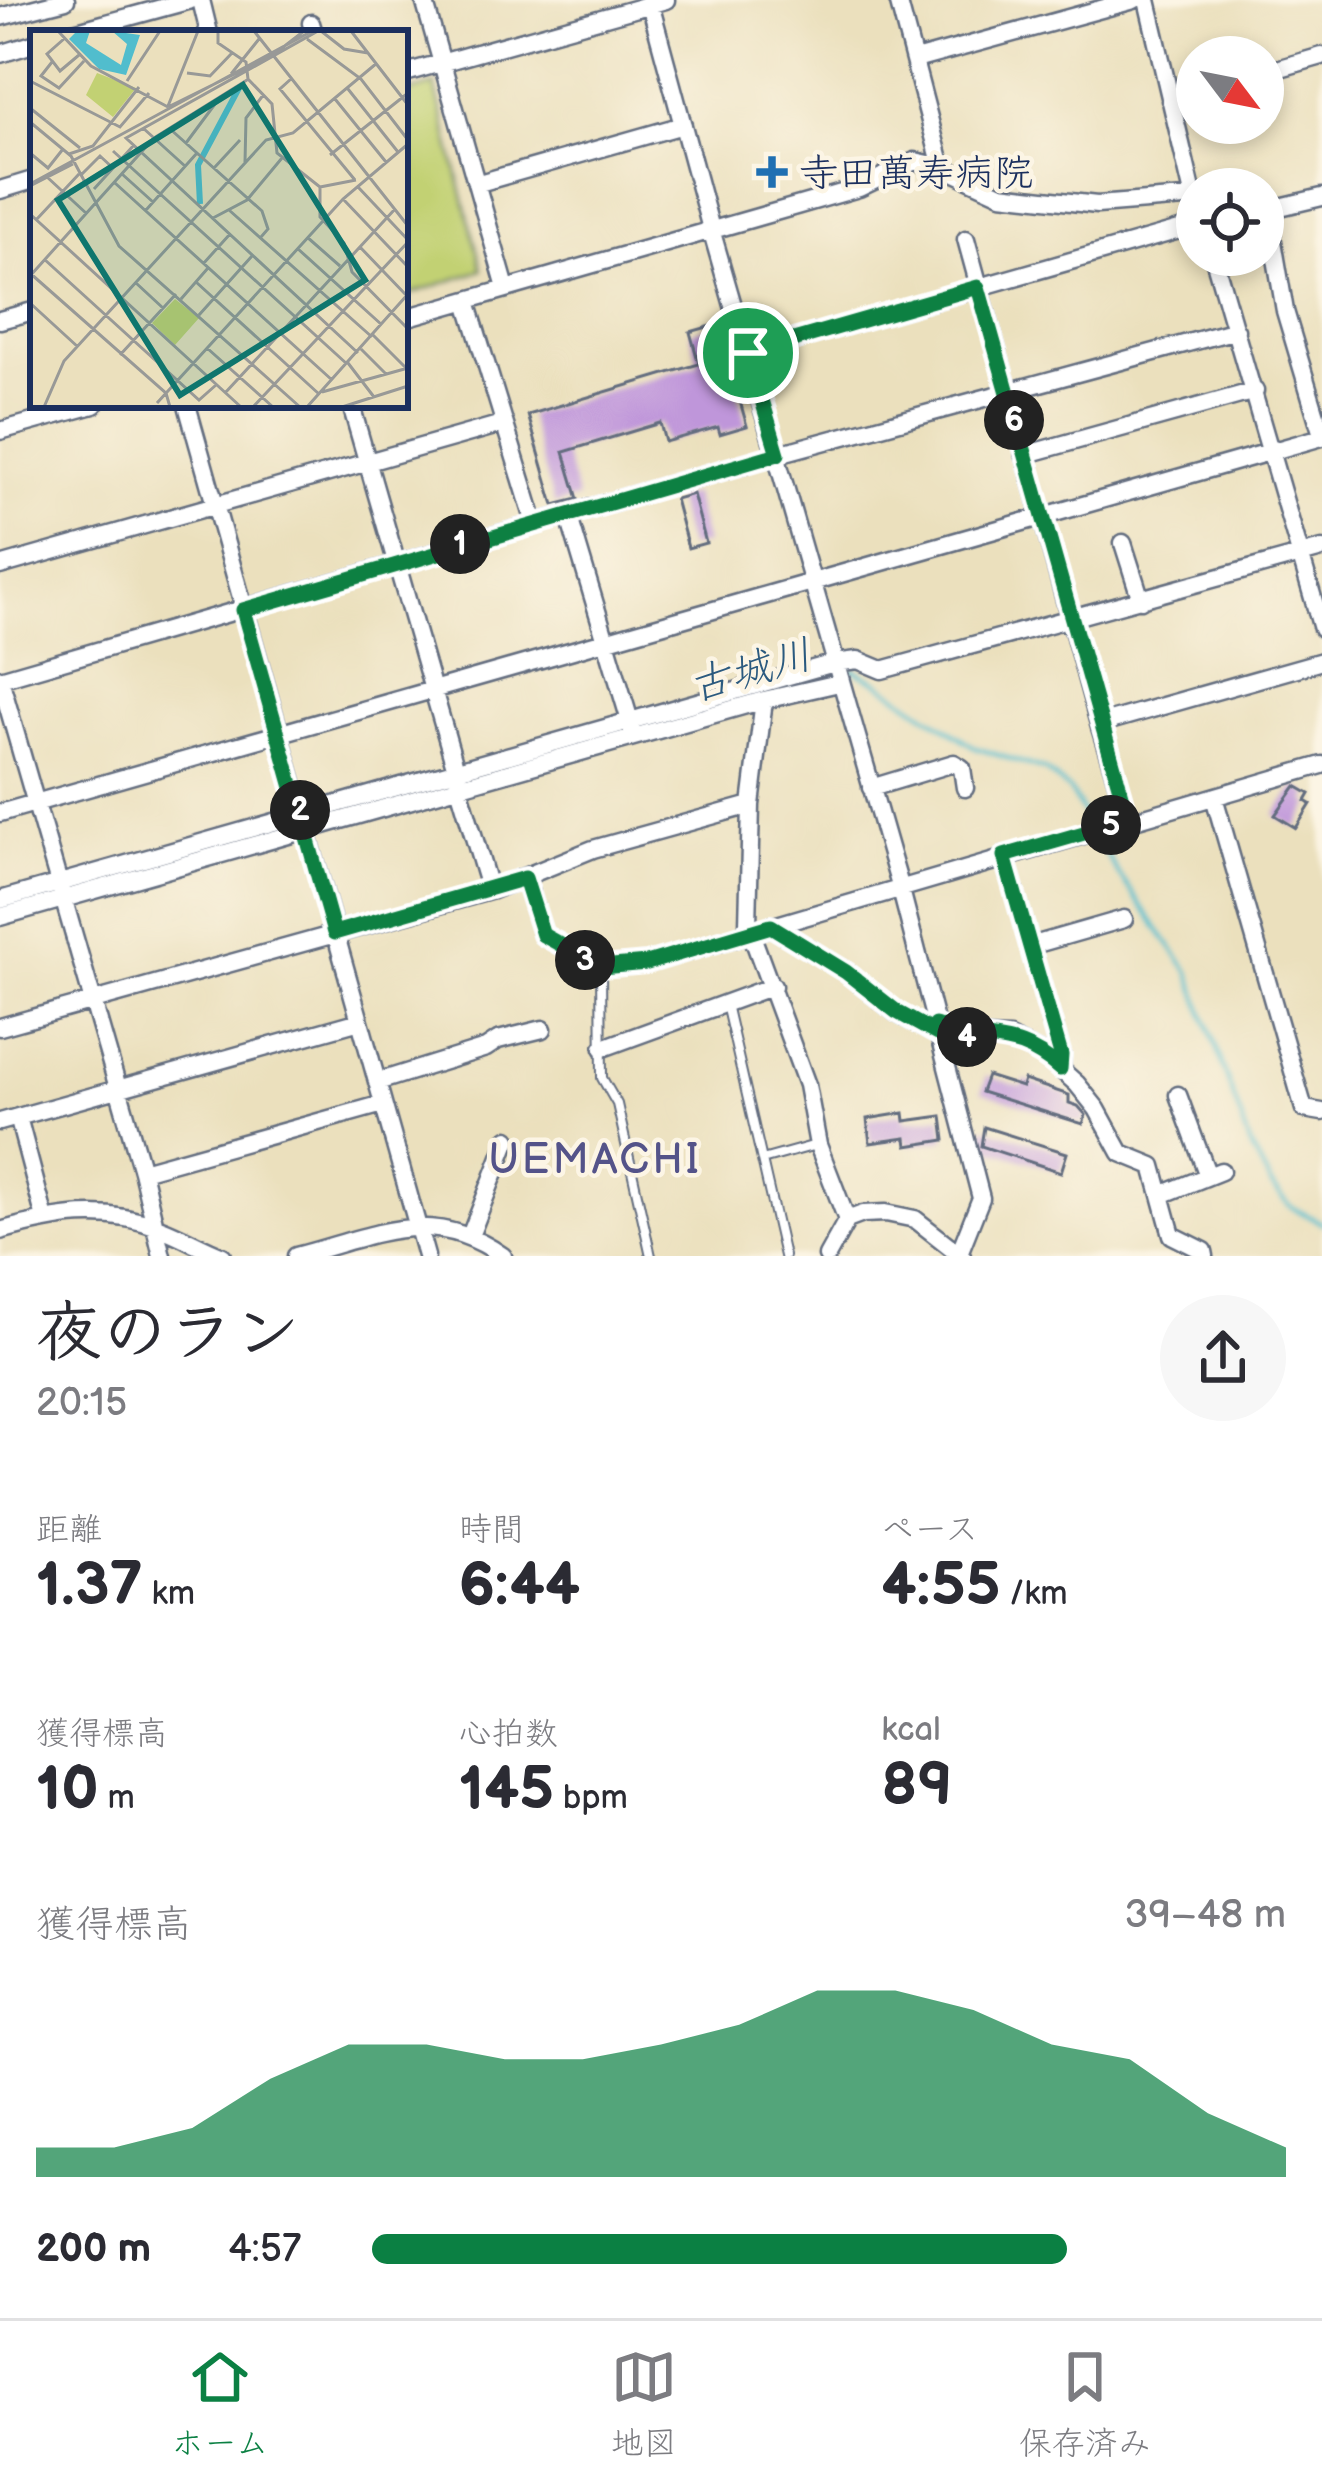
<!DOCTYPE html>
<html lang="ja">
<meta charset="utf-8">
<style>
body{margin:0;font-family:"Balsamiq Sans","Klee One",sans-serif;background:#f7f7f7;color:#2b2b33;height:100vh;display:flex;flex-direction:column;font-size:45px;white-space:nowrap}
*{box-sizing:border-box;margin:0}
p{font-size:39px;color:#7c7c81}
.icon{flex:none;width:66px;height:66px;fill:none;stroke:currentColor;stroke-width:2;stroke-linecap:round;stroke-linejoin:round}
.map{position:relative;height:1256px;overflow:hidden}
.sheet{display:flex;flex-direction:column;background:#fff;flex:1}
.sheet>*{flex:none}
.needle{width:78px;rotate:122deg}
.tools{position:absolute;left:1176px;top:36px;display:grid;gap:24px}
.tools a{display:grid;place-items:center;width:108px;height:108px;border-radius:50%;background:#fff;box-shadow:0 6px 18px #0003;font-size:60px}
.pin{position:absolute;display:grid;place-items:center;width:102px;height:102px;color:#fff;margin:-51px;border:6px solid #fff;border-radius:50%;box-shadow:0 3px 12px #0007}
.km{position:absolute;width:60px;height:60px;margin:-30px;border-radius:50%;background:#222;color:#fff;font-size:33px;line-height:60px;text-align:center}
.round{display:grid;place-items:center;flex:none;width:126px;height:126px;border-radius:63px;background:#f7f7f7}
.headline{display:flex;align-items:center;justify-content:space-between;height:204px;padding:0 36px}
h1{font-size:66px;font-weight:700;line-height:90px}
.metrics{display:grid;grid-template-columns:repeat(3,1fr);gap:18px;height:204px;padding:12px 36px}
.metrics div{display:grid;align-content:center}
.metrics b{font-size:60px;font-weight:700}
.metrics small{font-size:33px;font-weight:400}
.metrics p{font-size:33px}
.chart{height:336px;padding:24px 36px}
.chart p{display:flex;justify-content:space-between}
.chart svg{width:100%;height:216px;margin-top:12px;fill:#0b8043;opacity:.7}
ul{padding:0 36px;list-style:none;font-size:39px}
li{display:grid;grid-template-columns:192px 144px 1fr;align-items:center;height:90px}
li i{height:30px;border-radius:15px;background:#0b8043}
.tab-bar{display:flex;justify-content:space-around;align-items:center;height:168px;border-top:3px solid #e1e1e2;background:#fff;font-size:33px;color:#7c7c81}
.tab-bar a{display:grid;justify-items:center;gap:6px}
.tab-bar .current{color:#0b8043}
.map>svg:first-child{display:block}
.green{fill:#c2d173;stroke:#6e8068;stroke-width:3}
.lines{fill:none;stroke-linecap:round;stroke-linejoin:round}
.stream{stroke:#51bdcd;stroke-width:4.5}
.building{fill:#bf96da}
.lane-casing{stroke:#646d7f;stroke-width:12}
.street-casing{stroke:#646d7f;stroke-width:21}
.lane{stroke:#fff;stroke-width:8}
.street{stroke:#fff;stroke-width:16}
.route-casing{stroke:#fff;stroke-width:24}
.route{stroke:#0b8043;stroke-width:15}
.poi-dot{fill:#1f6fb2;stroke:#fcf5e5;stroke-width:4.5}
.labels{text-anchor:middle;stroke-width:9;stroke-linejoin:round;paint-order:stroke}
.poi-label{font-size:39px;fill:#1b2f5e;stroke:#fcf5e5;text-anchor:start}
.water-label{font-size:42px;font-style:italic;fill:#2b5a7f;stroke:#fcf5e5}
.neighbourhood-label{font-size:42px;letter-spacing:3px;fill:#545389;stroke:#fcf5e5}
.inset-river{fill:none;stroke:#51bdcd;stroke-width:6}
.inset-road{fill:none;stroke:#989997;stroke-width:3}
.view{fill:#0f766e;fill-opacity:0.15;stroke:#0f766e;stroke-width:6}
.inset-edge{fill:none;stroke:#1b2f5e;stroke-width:6}
</style>
<div class="map">
<svg width="1322" height="1256" viewBox="0 0 1322 1256">
<rect width="100%" height="100%" fill="#fcf5e5"/>
<filter id="ink" filterUnits="userSpaceOnUse"><feTurbulence type="fractalNoise" baseFrequency=".00833" numOctaves="2"/><feDisplacementMap in="SourceGraphic" scale="24" xChannelSelector="R" yChannelSelector="G"/><feConvolveMatrix kernelMatrix="1 2 1 2 8 2 1 2 1" color-interpolation-filters="sRGB"/></filter>
<filter id="wash" filterUnits="userSpaceOnUse"><feTurbulence type="fractalNoise" baseFrequency=".004" numOctaves="4" result="noise"/><feDisplacementMap in="SourceGraphic" scale="48" xChannelSelector="R" yChannelSelector="G"/><feGaussianBlur stdDeviation="2.7" result="paint"/><feColorMatrix in="noise" values="0 0 0 0 0 0 0 0 0 0 0 0 0 0 0 0 0 1.4 0 .05"/><feComposite in="paint" operator="in"/></filter>
<g filter="url(#wash)">
<rect width="100%" height="100%" fill="#ebe0bd"/>
<path class="green" d="M435 85 482 270 405 296V93Z"/>
<g class="lines">
<path class="stream" d="M843 672 855 670 879 683 976 748 1045 770 1070 791 1117 872 1190 973 1251 1147 1271 1185 1291 1207 1322 1223
M791 686 832 674"/>
</g>
<g id="blocks">
<path class="building" d="M718 324 747 426 720 434 718 427 665 442 660 423 564 452 578 499 554 505 528 415 699 364 690 332Z
M693 494 706 543 688 548 675 499Z
M1296 786 1310 794 1306 801 1311 804 1296 828 1275 815Z
M987 1076 1022 1087 1024 1080 1069 1095V1103L1078 1106 1086 1115 1083 1124 981 1092Z
M904 1113 905 1121 942 1116 945 1140 907 1146 906 1138 870 1143 867 1119Z
M984 1127 1067 1153 1061 1172 981 1146Z"/>
</g>
</g>
<g filter="url(#ink)">
<use href="#blocks" fill-opacity="0" stroke="#646d7f" stroke-width="3"/>
<g class="lines">
<defs>
<path id="lane" d="M601 968 602 1078 617 1104 651 1256
M726 1004 784 1256
M762 1160 816 1145"/>
<path id="street" d="M201 0 209 33
M424 0 506 288
M649 0 711 229 900 886 981 1198 958 1256
M898 0 942 167
M1147 0 1195 203
M0 17 66 0
M311 23 314 33
M70 33 191 0
M0 54 33 44
M915 60 1134 0
M405 73 666 0
M1263 73 1322 56
M1170 100 1197 92
M479 183 683 125
M0 190 33 180
M1263 211 1322 197
M1268 212 1285 311 1322 435
M966 239 1099 724 1129 820
M1213 255 1322 629
M467 301 535 523
M405 318 859 188 915 161 942 167 1001 194 1097 205 1197 197
M0 320 33 311
M748 353 1197 225
M187 405 426 1256
M351 405 459 780
M0 431 94 405
M1024 455 1255 391
M568 514 633 731
M1123 543 1141 600
M0 566 502 424
M0 679 778 454 1236 330
M0 679 142 1171 162 1256
M764 700 751 805 748 925 807 1085 818 1145 847 1220
M1099 724 1322 661
M459 787 490 891
M871 788 954 763 962 768 965 788
M1214 797 1304 1109 1322 1112
M0 813 1322 437
M1004 856 1061 1055V1069
M525 878 543 935 601 967 647 963 1322 765
M0 900 834 663 858 660 882 670 1322 549
M0 917 764 700 839 683
M771 926 846 972 897 1013 937 1034
M1030 946 1124 919
M935 1025 960 1036 1009 1038 1047 1057 1077 1084 1097 1109 1121 1153 1153 1166 1172 1235 1204 1251 1205 1256
M0 1027 490 891 593 849 751 805
M603 1048 773 986
M377 1082 486 1048 498 1040 543 1029
M1178 1095 1208 1176
M18 1117 45 1219
M0 1122 360 1021
M142 1171 383 1104
M1161 1195 1221 1171
M0 1231C57 1215 104 1206 161 1228 182 1236 202 1248 223 1256
M470 1236 508 1139
M296 1256C375 1236 429 1204 503 1256
M827 1256 847 1220 863 1214 886 1213 915 1219 962 1256"/>
</defs>
<use href="#lane" class="lane-casing"/>
<use href="#street" class="street-casing"/>
<use href="#lane" class="lane"/>
<use href="#street" class="street"/>
</g>
</g>
<g class="lines" filter="url(#ink)">
<defs>
<path id="route" d="M978 287 1129 820 1004 856 1061 1055 1060 1069C1012 1027 987 1047 935 1025L937 1034 897 1012 846 972 771 926 647 963 601 967 543 935 525 878 334 933 243 610 778 454 748 353Z"/>
</defs>
<use href="#route" class="route-casing"/>
<use href="#route" class="route"/>
</g>
<path class="poi-dot" d="M766 154h12v12h12v12h-12v12h-12v-12h-12v-12h12z"/>
<g class="labels">
<g class="poi-label">
<text x="799" y="186">寺田萬寿病院</text>
</g>
<g class="water-label">
<text transform="translate(750 669) rotate(-16)" y="15">古城川</text>
</g>
<g class="neighbourhood-label">
<text x="595" y="1173">UEMACHI</text>
</g>
</g>
<g transform="translate(30 30)">
<rect width="378" height="378" fill="#ebe0bd"/>
<path d="M67 43 106 58 83 87 56 65ZM145 269 169 288 145 315 122 293Z" fill="#c2d173"/>
<path d="M47 1H60L56 13 91 35 97 14 82 1 110 5 96 45 69 39 39 9Z" fill="#51bdcd"/>
<path class="inset-river" d="M170 174 168 135 209 58"/>
<path class="inset-road" d="M28 1 61 36 138 77M188 1V13L216 32 218 49 242 74 247 123 290 157V187L314 213 322 242 378 299M224 1 378 196M288 1 96 108 328 323M291 1 314 19 338 23M321 1 378 75M35 8 17 24 30 41 49 25M277 9 331 49 378 110M22 32 11 46 29 58 54 31M157 43 180 46 202 23M201 44 229 9M262 48 250 59 325 150M0 51 90 97 119 63M97 51 130 1M318 59 368 122M305 69 356 132M138 76 168 1M138 77 243 25 274 1M0 78 50 118M0 92 41 126 89 216 270 377M113 98 156 137M139 98 232 181 238 199 231 207M156 113 191 66M83 121 317 334M0 123 18 138 33 119M39 124 63 116 109 57M300 125 378 63M215 132 216 88 234 64M184 138 210 110M92 144 123 172M51 145 70 126 84 139M17 147 57 184M85 153 302 350M0 154 282 1M0 156 43 134M290 157 326 150M328 157 378 210M64 159 104 115M313 169 378 237M116 180 167 123M199 180 342 307M0 184 211 377M183 188 217 170 252 128M6 190 49 144M277 207 310 236M329 216 377 266M267 218 352 295M14 229 169 370 186 355M173 234 200 204M1 244 136 363 140 377M0 246 124 108 217 50M166 252 289 364M106 253 133 278M151 269 178 238M0 273 48 317M169 285 222 226M343 305 376 338M177 318 243 377M331 319 357 345M90 325 146 264M318 333 344 367M292 362 378 338M195 363 365 179M127 373 313 169 378 114M14 377 34 331 236 110 263 103 347 33M223 377 378 212M277 377 378 264M312 377 378 356"/>
<path class="view" d="M213 55 335 250 150 365 28 170Z"/>
<rect width="378" height="378" class="inset-edge"/>
</g>
</svg>
<div class="tools">
<a><svg class="needle" viewBox="-14 -14 28 28"><path d="M0-13l5 13h-10z" fill="#e53935"/><path d="M0 13l5-13h-10z" fill="#7c7c81"/></svg></a>
<a><svg class="icon" aria-label="locate" viewBox="0 0 24 24"><circle cx="12" cy="12" r="6"/><path d="M12 2v4M12 18v4M2 12h4M18 12h4"/></svg></a>
</div>
<div class="pin" style="left:748px;top:353px;background:#1e9e55"><svg class="icon" aria-label="arrive" viewBox="0 0 24 24"><path d="M6 21V4h12l-3 4 3 4H6"/></svg></div>
<b class="km" style="left:460px;top:544px">1</b>
<b class="km" style="left:300px;top:810px">2</b>
<b class="km" style="left:585px;top:960px">3</b>
<b class="km" style="left:967px;top:1037px">4</b>
<b class="km" style="left:1111px;top:825px">5</b>
<b class="km" style="left:1014px;top:420px">6</b>
</div>
<section class="sheet">
<div class="headline"><div><h1>夜のラン</h1><p>20:15</p></div><a class="round"><svg class="icon" aria-label="share" viewBox="0 0 24 24"><path d="M12 15V3M7 8l5-5 5 5M5 13v7h14v-7"/></svg></a></div>
<div class="metrics">
<div><p>距離</p><b>1.37<small> km</small></b></div>
<div><p>時間</p><b>6:44</b></div>
<div><p>ペース</p><b>4:55<small> /km</small></b></div>
</div>
<div class="metrics">
<div><p>獲得標高</p><b>10<small> m</small></b></div>
<div><p>心拍数</p><b>145<small> bpm</small></b></div>
<div><p>kcal</p><b>89</b></div>
</div>
<div class="chart"><p><span>獲得標高</span>39–48 m</p>
<svg viewBox="0 0 160 44" preserveAspectRatio="none"><path d="M0 44V38L10 38L20 34L30 24L40 17L50 17L60 20L70 20L80 17L90 13L100 6L110 6L120 10L130 17L140 20L150 31L160 38V44z"/></svg>
</div>
<ul>
<li><b>200 m</b>4:57<i style="width:76%"></i></li>
</ul>
</section>
<nav class="tab-bar">
<a class="current"><svg class="icon" aria-label="home" viewBox="0 0 24 24"><path d="M3 11l9-7 9 7M6 9v11h12V9"/></svg>ホーム</a>
<a><svg class="icon" aria-label="map" viewBox="0 0 24 24"><path d="M3 6l6-2 6 2 6-2v14l-6 2-6-2-6 2zM9 4v14M15 6v14"/></svg>地図</a>
<a><svg class="icon" aria-label="saved" viewBox="0 0 24 24"><path d="M7 4h10v16l-5-4-5 4z"/></svg>保存済み</a>
</nav>
